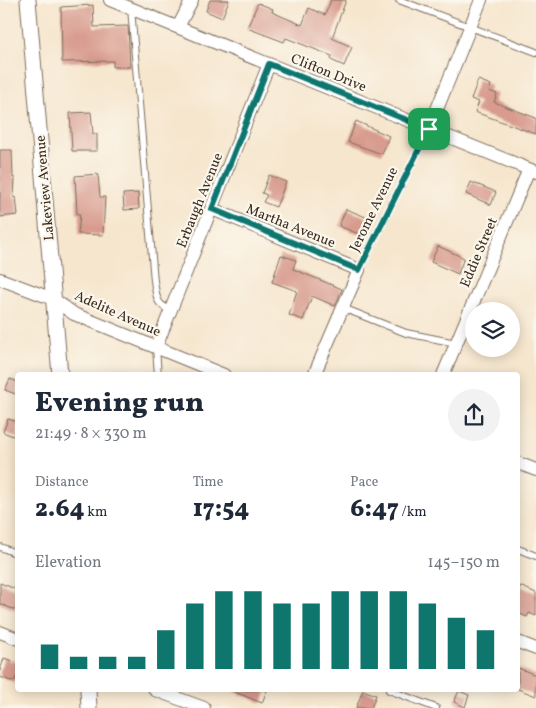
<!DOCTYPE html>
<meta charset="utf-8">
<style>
body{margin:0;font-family:Vollkorn,serif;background:#f2f2f3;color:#1f2937;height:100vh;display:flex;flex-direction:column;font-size:19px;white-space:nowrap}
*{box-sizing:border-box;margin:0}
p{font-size:16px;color:#747a83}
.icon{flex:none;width:28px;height:28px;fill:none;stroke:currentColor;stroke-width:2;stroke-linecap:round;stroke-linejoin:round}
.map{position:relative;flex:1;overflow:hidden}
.drawer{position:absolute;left:15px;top:372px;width:505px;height:320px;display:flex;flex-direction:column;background:#fff;border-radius:5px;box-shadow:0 2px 12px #0003}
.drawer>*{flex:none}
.buttons{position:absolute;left:465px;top:302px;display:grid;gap:10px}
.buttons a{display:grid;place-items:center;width:55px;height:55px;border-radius:50%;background:#fff;box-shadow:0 2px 12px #0003;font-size:25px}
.pin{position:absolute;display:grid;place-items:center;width:42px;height:42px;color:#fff;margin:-21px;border-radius:10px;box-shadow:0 2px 8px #0006}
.round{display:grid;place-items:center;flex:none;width:52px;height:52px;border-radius:26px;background:#f2f2f3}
.headline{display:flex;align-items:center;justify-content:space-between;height:85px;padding:0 20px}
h1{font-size:28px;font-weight:800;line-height:38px}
.figures{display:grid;grid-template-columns:repeat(3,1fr);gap:8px;height:85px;padding:5px 20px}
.figures div{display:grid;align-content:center}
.figures b{font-size:25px;font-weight:800}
.figures small{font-size:14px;font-weight:400}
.figures p{font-size:14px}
.chart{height:140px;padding:10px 20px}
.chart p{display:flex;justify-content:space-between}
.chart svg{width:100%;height:90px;margin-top:5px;stroke:#0f766e;stroke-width:6}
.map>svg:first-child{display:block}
.building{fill:#d89b8e}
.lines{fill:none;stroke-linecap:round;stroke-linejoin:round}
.service-casing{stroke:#7c6c5c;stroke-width:8}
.minor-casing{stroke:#7c6c5c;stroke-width:14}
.tertiary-casing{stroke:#7c6c5c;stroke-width:17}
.service{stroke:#fff;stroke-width:6}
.minor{stroke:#fff;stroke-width:12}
.tertiary{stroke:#fff;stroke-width:15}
.route-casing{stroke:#fff;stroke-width:10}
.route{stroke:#0f766e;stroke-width:6}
.labels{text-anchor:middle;stroke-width:4.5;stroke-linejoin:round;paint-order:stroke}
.street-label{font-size:14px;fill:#3b2a1e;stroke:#fbf7ec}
</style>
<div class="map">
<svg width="536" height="708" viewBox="0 0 536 708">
<rect width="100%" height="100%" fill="#fbf7ec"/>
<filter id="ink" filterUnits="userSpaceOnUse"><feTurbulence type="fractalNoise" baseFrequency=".02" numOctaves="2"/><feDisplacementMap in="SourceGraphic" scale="10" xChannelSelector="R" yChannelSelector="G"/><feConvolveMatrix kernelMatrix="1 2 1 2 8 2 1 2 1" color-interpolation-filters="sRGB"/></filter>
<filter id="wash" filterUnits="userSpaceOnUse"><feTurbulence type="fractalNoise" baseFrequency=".0096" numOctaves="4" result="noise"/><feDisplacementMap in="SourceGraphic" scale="20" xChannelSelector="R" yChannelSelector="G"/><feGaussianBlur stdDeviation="1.12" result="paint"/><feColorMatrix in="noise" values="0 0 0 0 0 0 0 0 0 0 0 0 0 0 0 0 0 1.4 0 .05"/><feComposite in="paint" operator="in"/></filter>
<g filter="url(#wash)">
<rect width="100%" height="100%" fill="#f6e6ce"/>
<g id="blocks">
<path class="building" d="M210 0H229L222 18 206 11Z
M331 0H346L332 38 352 47 344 66 331 60 332 56 286 38 284 42 247 28 258 3 273 9 272 12 302 25 309 8 325 15Z
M93 5 94 27 128 26 130 67H113V61L62 62 61 7Z
M478 80 491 85 489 91 497 94 494 102 536 118V134L475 112 479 102 471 99Z
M91 112 93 134H97V151H72L70 113Z
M356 121 389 136 382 154 348 142Z
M0 150H12L13 178H15L14 198 16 197 18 215 0 217Z
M98 174 100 197H105L103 235 78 234 80 214H77L75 176Z
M269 175 286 182 276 207 263 202 267 195 262 193Z
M471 182 496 192 491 205 466 194Z
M138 193 139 209 124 210 123 194Z
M346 209 373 220 366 237 339 226Z
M438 246 464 258 458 274 431 262Z
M281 255 296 260 293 269 342 289 335 306 312 296 303 320 289 315 297 291 272 282Z
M10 379 18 382V395L5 390Z
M8 419 18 422V438L3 432Z
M0 583 18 590V611L0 604Z
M520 586 536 593V616L529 613 527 617 518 613V593Z
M4 658 18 663V673L14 682 0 677V671Z
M518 668 536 675V696L518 689Z
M230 690H267L262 703Z
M363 690 376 695 371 708H356Z
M459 691 469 695 465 707 454 702Z"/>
</g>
</g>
<g filter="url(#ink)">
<use href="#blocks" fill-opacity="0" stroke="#7c6c5c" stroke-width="1"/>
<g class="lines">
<defs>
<path id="service" d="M399 0 536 52
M131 8 154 281C157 298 155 303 171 311
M359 270 429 129
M343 308 406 333 456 343
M156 348 158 375
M0 547 18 554
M518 549 536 556
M389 690 436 708"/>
<path id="minor" d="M110 0 536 172
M178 27 192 0
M429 129 481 0
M212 209 359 270 314 375
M0 279 53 299 74 314 224 375
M156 347 269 64
M443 375 529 169
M518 463 536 470
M0 632 18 639
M518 642 536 649
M155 690 204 708"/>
<path id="tertiary" d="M28 0 60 375
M88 690 89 708"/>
</defs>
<use href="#service" class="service-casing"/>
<use href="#minor" class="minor-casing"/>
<use href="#tertiary" class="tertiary-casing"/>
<use href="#service" class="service"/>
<use href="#minor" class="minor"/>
<use href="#tertiary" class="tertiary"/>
</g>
</g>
<g class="lines" filter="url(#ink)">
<defs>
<path id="route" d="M269 64 429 129 359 270 212 209Z"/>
</defs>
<use href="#route" class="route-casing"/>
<use href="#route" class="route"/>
</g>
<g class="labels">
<g class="street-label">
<text transform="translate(329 72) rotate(22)" y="5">Clifton Drive</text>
<text transform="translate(44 188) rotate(-95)" y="5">Lakeview Avenue</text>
<text transform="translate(199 200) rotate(-68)" y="5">Erbaugh Avenue</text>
<text transform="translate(373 209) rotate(-64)" y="5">Jerome Avenue</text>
<text transform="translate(291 225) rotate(22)" y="5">Martha Avenue</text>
<text transform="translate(478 252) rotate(-67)" y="5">Eddie Street</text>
<text transform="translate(118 313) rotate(24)" y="5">Adelite Avenue</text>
</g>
</g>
</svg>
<div class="buttons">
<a><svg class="icon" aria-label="layers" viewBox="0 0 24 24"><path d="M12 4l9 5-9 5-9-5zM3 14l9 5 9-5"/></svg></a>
</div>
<div class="pin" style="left:429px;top:129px;background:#1e9e55"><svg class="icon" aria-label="arrive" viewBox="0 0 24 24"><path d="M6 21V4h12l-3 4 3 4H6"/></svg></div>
<section class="drawer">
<div class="headline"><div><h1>Evening run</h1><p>21:49 · 8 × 330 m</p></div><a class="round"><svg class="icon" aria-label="share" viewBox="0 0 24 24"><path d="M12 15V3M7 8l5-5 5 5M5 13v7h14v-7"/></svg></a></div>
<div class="figures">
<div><p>Distance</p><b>2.64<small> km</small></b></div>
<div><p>Time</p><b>17:54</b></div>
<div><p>Pace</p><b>6:47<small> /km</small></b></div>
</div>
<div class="chart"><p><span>Elevation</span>145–150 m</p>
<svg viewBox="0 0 160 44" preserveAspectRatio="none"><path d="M5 44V32M15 44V38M25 44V38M35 44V38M45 44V25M55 44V12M65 44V6M75 44V6M85 44V12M95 44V12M105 44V6M115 44V6M125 44V6M135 44V12M145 44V19M155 44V25"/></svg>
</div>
</section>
</div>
